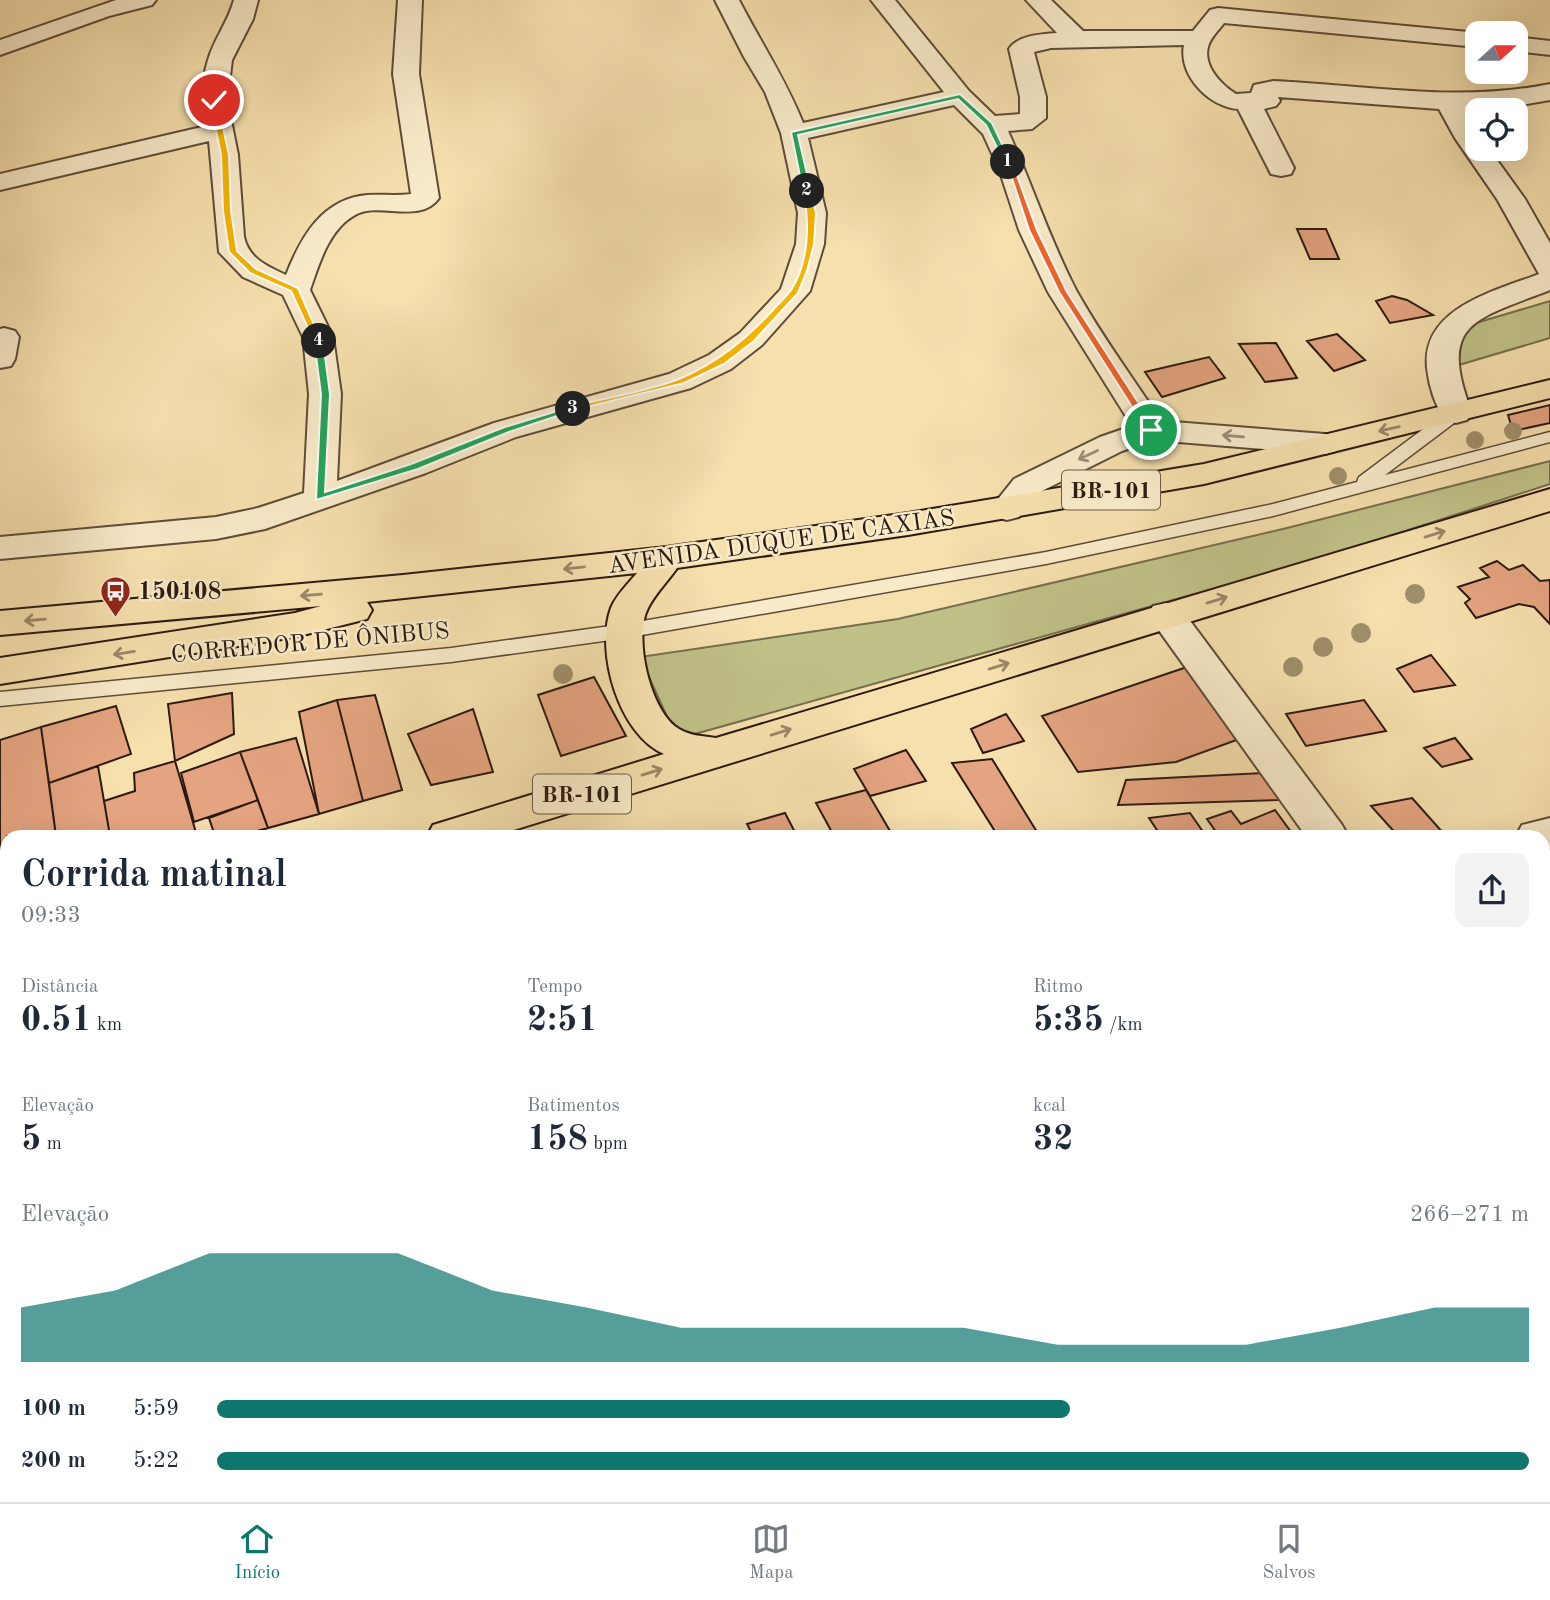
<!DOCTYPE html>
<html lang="pt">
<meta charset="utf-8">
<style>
body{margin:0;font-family:"Old Standard TT",serif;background:#f2f2f3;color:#1f2937;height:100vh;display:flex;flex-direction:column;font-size:26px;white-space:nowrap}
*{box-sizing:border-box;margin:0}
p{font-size:23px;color:#747a83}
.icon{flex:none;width:38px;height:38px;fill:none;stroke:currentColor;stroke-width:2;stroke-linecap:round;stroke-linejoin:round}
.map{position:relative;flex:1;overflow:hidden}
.panel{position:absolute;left:0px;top:830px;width:1550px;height:674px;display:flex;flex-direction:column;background:#fff;border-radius:21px 21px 0 0;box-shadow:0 7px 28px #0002}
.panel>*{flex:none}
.needle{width:46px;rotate:69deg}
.controls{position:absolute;left:1465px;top:21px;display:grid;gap:14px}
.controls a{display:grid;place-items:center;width:63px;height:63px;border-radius:14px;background:#fff;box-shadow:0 7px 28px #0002;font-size:35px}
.pin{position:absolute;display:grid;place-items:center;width:60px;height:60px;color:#fff;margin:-30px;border:4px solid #fff;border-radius:50%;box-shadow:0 2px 7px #0007}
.km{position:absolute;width:35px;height:35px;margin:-18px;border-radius:50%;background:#222;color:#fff;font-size:19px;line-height:35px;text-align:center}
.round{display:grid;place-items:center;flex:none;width:74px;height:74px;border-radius:14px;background:#f2f2f3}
.head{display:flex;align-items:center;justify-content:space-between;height:119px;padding:0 21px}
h1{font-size:38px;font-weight:600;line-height:52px}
.stats{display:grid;grid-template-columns:repeat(3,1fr);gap:10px;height:119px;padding:7px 21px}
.stats div{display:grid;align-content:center}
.stats b{font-size:35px;font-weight:600}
.stats small{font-size:19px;font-weight:400}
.stats p{font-size:19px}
.chart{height:196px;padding:14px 21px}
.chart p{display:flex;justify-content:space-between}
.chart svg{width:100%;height:126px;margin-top:7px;fill:#0f766e;opacity:.7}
ul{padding:0 21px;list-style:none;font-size:23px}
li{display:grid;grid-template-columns:112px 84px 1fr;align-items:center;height:52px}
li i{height:18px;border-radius:9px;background:#0f766e}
.tab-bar{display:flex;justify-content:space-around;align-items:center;height:98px;border-top:2px solid #e0e1e3;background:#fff;font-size:19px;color:#747a83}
.tab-bar a{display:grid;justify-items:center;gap:4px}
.tab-bar .on{color:#0f766e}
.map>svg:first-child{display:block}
.green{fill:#c0c188;stroke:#766e4d;stroke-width:2}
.building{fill:#e5a481;stroke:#2c1a12;stroke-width:2}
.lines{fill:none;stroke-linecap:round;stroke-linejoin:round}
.lane-casing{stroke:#5e4c39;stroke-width:3}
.street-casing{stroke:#5e4c39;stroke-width:4}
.highway-casing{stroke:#2c1a12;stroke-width:4}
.lane{fill:#f9ebca;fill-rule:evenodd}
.street{fill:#f9ebca;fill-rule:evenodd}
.highway{fill:#f6e0ae;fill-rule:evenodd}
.tree{fill:#9f8f6b}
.oneway{stroke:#9b8768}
.oneway2{stroke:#9d8d77}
.split-1{fill:#f0652b;stroke:#fff;stroke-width:2}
.split-2{fill:#22a559;stroke:#fff;stroke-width:2}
.split-3{fill:#f5b400;stroke:#fff;stroke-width:2}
.split-4{fill:#22a559;stroke:#fff;stroke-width:2}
.split-5{fill:#f5b400;stroke:#fff;stroke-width:2}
.labels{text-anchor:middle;stroke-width:5;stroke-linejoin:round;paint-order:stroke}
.shield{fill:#f9ebca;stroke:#6a5949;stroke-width:2}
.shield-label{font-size:23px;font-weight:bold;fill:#2c1a12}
.street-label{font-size:24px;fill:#2c1a12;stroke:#f9ebca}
.poi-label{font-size:24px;font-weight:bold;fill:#2c1a12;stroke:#f9ebca;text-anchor:start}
</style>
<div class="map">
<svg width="1550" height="1502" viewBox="0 0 1550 1502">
<rect width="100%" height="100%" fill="#f6e0ae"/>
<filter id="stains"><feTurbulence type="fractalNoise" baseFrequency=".00286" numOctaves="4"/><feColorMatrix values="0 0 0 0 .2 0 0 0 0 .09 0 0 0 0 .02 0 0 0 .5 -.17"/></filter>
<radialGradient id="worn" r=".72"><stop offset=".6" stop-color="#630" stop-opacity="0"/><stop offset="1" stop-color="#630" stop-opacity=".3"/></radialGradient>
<path class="green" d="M1550 301V338L1452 367 1432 336Z
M1550 461V484L1319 559 677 739 640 657 898 619 1287 528Z
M1550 838V1318L1544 1321V840Z
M688 1496H824L826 1502H673Z"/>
<path class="building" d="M1297 229H1326L1339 259H1310Z
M1392 296 1407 300 1433 315 1390 323 1376 301Z
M1337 334 1365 360 1334 371 1307 341Z
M1276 343 1297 378 1265 382 1239 344Z
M1209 357 1225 378 1162 397 1145 372Z
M1550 405V423L1513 431 1508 415Z
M1497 561 1509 570 1523 565 1540 581 1550 580V624L1534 607 1519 604 1476 618 1465 603 1470 599 1458 587 1489 577 1480 568Z
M1431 655 1455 685 1414 692 1397 669Z
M1187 667 1242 738 1176 762 1078 772 1042 716Z
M594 677 626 736 561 756 538 695Z
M232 693 234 734 175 761 168 704Z
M375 695 402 790 363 801 337 700Z
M337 700 363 801 319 814 299 712Z
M1364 700 1386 731 1306 746 1286 714Z
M116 706 131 754 49 783 41 727Z
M473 709 493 772 431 785 408 734Z
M1006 714 1024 741 983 753 971 729Z
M41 727 56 836H7V868L0 870V740Z
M296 738 319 814 268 828 240 752Z
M1455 738 1472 759 1442 767 1424 748Z
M906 750 926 781 870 796 854 769Z
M240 752 258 800 194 822 181 773Z
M992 759 1037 832 1026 836H998L952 763Z
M175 761 197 836H110L104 801 135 791 134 773Z
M98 766 110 836H56L49 783Z
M1263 773 1279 800 1118 805 1126 780Z
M866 790 893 836H834L816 803Z
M1412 798 1445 835 1398 836 1371 806Z
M258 800 268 828 239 836H215L209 818Z
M1275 810 1294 836H1219L1207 819 1231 811 1241 824Z
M785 813 797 836H753L747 824Z
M1190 813 1206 836H1161L1149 818Z"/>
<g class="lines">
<defs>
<path id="lane" d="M1456 408 1465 413 1462 417 1385 475 1550 432V442L1273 516 1046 564 625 638 451 662 0 706V692L451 648 625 624 1046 552 1273 504 1357 482 1359 477 1450 409Z"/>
<path id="street" d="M116 0H156L152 5 109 16 0 55V40Z
M234 0H258L253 19 232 60 227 100 238 155 244 237C249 259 267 266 286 275 301 237 322 199 367 195 381 194 396 196 411 194L393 74 398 0H422L419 74 439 198C420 225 379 201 355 215 329 229 319 264 310 290L333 337 341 394 337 481 494 423 669 374 709 355 740 333 781 289 796 244 798 213 781 133 765 92 744 57 715 0H739C760 41 786 80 803 123L944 92 871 0H895L969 91 995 116 1020 114V97L1009 49C1018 35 1042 34 1057 33L1026 0H1051L1083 31H1193L1210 10 1218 8 1479 33H1477V47L1224 23C1219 30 1210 38 1208 47 1203 66 1221 85 1236 94L1251 93 1254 85 1273 81C1366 85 1457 103 1550 84V100L1515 106 1465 110 1477 130V149H1489L1525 199 1550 243V290C1474 320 1437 322 1472 413L1467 420 1456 423 1445 420C1435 405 1429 386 1427 368 1421 308 1495 291 1539 274L1497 199 1455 138 1439 109 1278 97 1280 101 1276 106 1264 109 1294 168 1291 174 1281 176 1271 174 1268 168 1238 109C1210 107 1178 76 1184 45L1051 48 1034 52 1046 97V118L1032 129 1008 131C1032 184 1049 238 1076 290 1101 335 1133 378 1161 421L1325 434 1336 437 1341 444 1336 451 1325 454 1154 440 1122 451 1038 493 1019 517 1007 520 995 517 990 509 1014 479 1100 437 1132 426 1048 292 1019 230 999 169 983 134 954 105 808 138 826 213 824 244 810 291 762 345 731 369 691 388 516 437 426 473 265 529 216 539 0 559V537L216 517 258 508 304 493 309 394 303 337 283 295 243 277 219 252 209 141 0 190V174L206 126C202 104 201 82 208 60 214 39 228 22 234 0Z
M1516 37 1550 41V55L1516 51Z
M4 328 15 331 19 337 15 359 11 366 0 368V329Z
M1166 603 1179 606 1342 825 1348 836H1306L1148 615 1153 606Z
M1550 818V848L1544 850V836H1516L1522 825Z
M1550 1233V1277L1544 1279V1235Z
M7 1284V1331L0 1333V1286Z
M197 1496H259L256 1502H194Z
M1036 1496H1090L1089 1502H1035Z"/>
<path id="highway" d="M1550 380V398L1204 484 908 535 677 568C668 581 655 594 648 608 633 637 650 712 679 729 690 736 704 736 716 738L1550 489V511L494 836H427L433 825 664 754C619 735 595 652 611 608 616 595 629 583 637 573L367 602 372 610 367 619 295 637 0 684V658L295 613 321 606 0 635V611L403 575 666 547 908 513 1204 464Z
M7 952V986L0 988V954Z"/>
</defs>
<use href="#lane" class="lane-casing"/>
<use href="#street" class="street-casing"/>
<use href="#highway" class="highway-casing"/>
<use href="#lane" class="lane"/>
<use href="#street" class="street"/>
<use href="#highway" class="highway"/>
</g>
<g class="tree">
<circle cx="1513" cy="431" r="9"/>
<circle cx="1475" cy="440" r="9"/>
<circle cx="1338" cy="476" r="9"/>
<circle cx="1415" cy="594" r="10"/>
<circle cx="1361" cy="633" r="10"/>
<circle cx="1323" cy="647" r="10"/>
<circle cx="1293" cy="667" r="10"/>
<circle cx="563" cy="674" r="10"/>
</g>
<defs><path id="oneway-shaft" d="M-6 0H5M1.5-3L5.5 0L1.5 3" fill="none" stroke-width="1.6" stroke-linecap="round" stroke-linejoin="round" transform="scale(1.75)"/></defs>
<g class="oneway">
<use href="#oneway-shaft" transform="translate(1389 429) rotate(167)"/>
<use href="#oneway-shaft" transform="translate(1435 534) rotate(-17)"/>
<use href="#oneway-shaft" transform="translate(574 568) rotate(174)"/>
<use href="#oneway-shaft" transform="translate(311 595) rotate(175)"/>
<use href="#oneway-shaft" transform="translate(1217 600) rotate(-17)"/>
<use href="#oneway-shaft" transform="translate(35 620) rotate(175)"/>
<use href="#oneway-shaft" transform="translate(124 653) rotate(171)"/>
<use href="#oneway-shaft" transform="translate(999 666) rotate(-17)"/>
<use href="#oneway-shaft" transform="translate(781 732) rotate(-17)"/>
<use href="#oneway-shaft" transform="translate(652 772) rotate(-17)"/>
</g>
<g class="oneway2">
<use href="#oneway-shaft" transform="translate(1233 436) rotate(-175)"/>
<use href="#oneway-shaft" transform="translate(1088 455) rotate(155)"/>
</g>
<path class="split-1" d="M1006 160 1012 162 1037 230 1067 292 1156 430 1155 432H1148L1059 292 1029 230Z"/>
<path class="split-2" d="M960 94 992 123 1011 163 1004 162 986 125 958 99 798 135 811 191 807 194 803 191 791 132Z"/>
<path class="split-3" d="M807 189 811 191 816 213 814 244 807 271 798 293 754 341 724 364 684 383 570 411V407C605 398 645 392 679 379 717 363 745 340 773 310 778 304 786 297 791 290 809 262 810 222 803 191Z"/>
<path class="split-4" d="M319 338 323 341 330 394 325 492 411 464 502 428 573 406 578 409 509 432 418 469 316 500 321 394 314 341Z"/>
<path class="split-5" d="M214 98 217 100 229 155 231 211 237 251 256 269 298 288 322 343 314 341 291 291 250 273 229 252 223 211 221 155 210 100Z"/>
<defs>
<symbol id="bus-pin" viewBox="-11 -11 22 30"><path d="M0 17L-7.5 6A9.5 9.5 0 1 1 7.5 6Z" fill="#8f2418" stroke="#f9ebca"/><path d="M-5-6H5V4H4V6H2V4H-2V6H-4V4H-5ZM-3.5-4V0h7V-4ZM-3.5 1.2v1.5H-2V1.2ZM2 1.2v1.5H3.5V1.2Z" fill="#fff"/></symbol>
</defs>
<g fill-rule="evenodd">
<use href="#bus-pin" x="98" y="574" width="35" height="47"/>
</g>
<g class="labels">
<g class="shield">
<rect x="1062" y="470.5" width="98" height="39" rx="5"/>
<rect x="533" y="774.5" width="98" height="39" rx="5"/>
</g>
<g class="shield-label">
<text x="1111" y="498">BR-101</text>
<text x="582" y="802">BR-101</text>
</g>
<g class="street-label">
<text transform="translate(781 541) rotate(-8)" y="8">AVENIDA DUQUE DE CAXIAS</text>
<text transform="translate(310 642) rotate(-5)" y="8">CORREDOR DE ÔNIBUS</text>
</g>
<g class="poi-label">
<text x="138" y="599">150108</text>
</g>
</g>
<rect width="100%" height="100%" filter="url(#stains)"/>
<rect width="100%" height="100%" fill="url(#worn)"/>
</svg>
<div class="controls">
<a><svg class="needle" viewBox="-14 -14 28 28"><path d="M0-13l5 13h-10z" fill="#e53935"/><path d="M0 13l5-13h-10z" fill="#747a83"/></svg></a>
<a><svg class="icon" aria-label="locate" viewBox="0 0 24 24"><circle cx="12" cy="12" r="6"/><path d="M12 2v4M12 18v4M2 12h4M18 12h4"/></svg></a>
</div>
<div class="pin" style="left:1151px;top:430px;background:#1e9e55"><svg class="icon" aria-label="arrive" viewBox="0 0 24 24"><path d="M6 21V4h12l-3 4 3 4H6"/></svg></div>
<div class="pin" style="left:214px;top:100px;background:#d93025"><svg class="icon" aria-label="check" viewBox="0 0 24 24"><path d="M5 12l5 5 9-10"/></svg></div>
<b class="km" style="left:1008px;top:162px">1</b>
<b class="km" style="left:807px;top:191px">2</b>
<b class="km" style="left:573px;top:409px">3</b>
<b class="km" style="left:319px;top:341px">4</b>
<section class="panel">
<div class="head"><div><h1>Corrida matinal</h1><p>09:33</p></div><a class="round"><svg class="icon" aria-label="share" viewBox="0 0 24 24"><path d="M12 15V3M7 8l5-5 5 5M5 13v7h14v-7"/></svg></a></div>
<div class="stats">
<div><p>Distância</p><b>0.51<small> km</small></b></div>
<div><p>Tempo</p><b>2:51</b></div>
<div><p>Ritmo</p><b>5:35<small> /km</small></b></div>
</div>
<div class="stats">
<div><p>Elevação</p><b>5<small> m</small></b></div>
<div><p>Batimentos</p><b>158<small> bpm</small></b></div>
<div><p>kcal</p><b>32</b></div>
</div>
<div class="chart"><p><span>Elevação</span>266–271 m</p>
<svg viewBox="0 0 160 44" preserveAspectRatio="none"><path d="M0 44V25L10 19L20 6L30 6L40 6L50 19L60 25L70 32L80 32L90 32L100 32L110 38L120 38L130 38L140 32L150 25L160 25V44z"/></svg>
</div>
<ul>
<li><b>100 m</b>5:59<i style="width:65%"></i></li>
<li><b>200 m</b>5:22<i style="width:100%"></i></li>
</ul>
</section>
</div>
<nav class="tab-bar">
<a class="on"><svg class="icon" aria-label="home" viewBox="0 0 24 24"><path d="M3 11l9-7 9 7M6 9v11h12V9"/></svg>Início</a>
<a><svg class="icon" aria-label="map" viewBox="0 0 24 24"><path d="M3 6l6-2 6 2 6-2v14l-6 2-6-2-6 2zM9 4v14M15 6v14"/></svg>Mapa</a>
<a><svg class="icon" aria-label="saved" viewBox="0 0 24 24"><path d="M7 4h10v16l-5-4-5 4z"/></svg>Salvos</a>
</nav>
